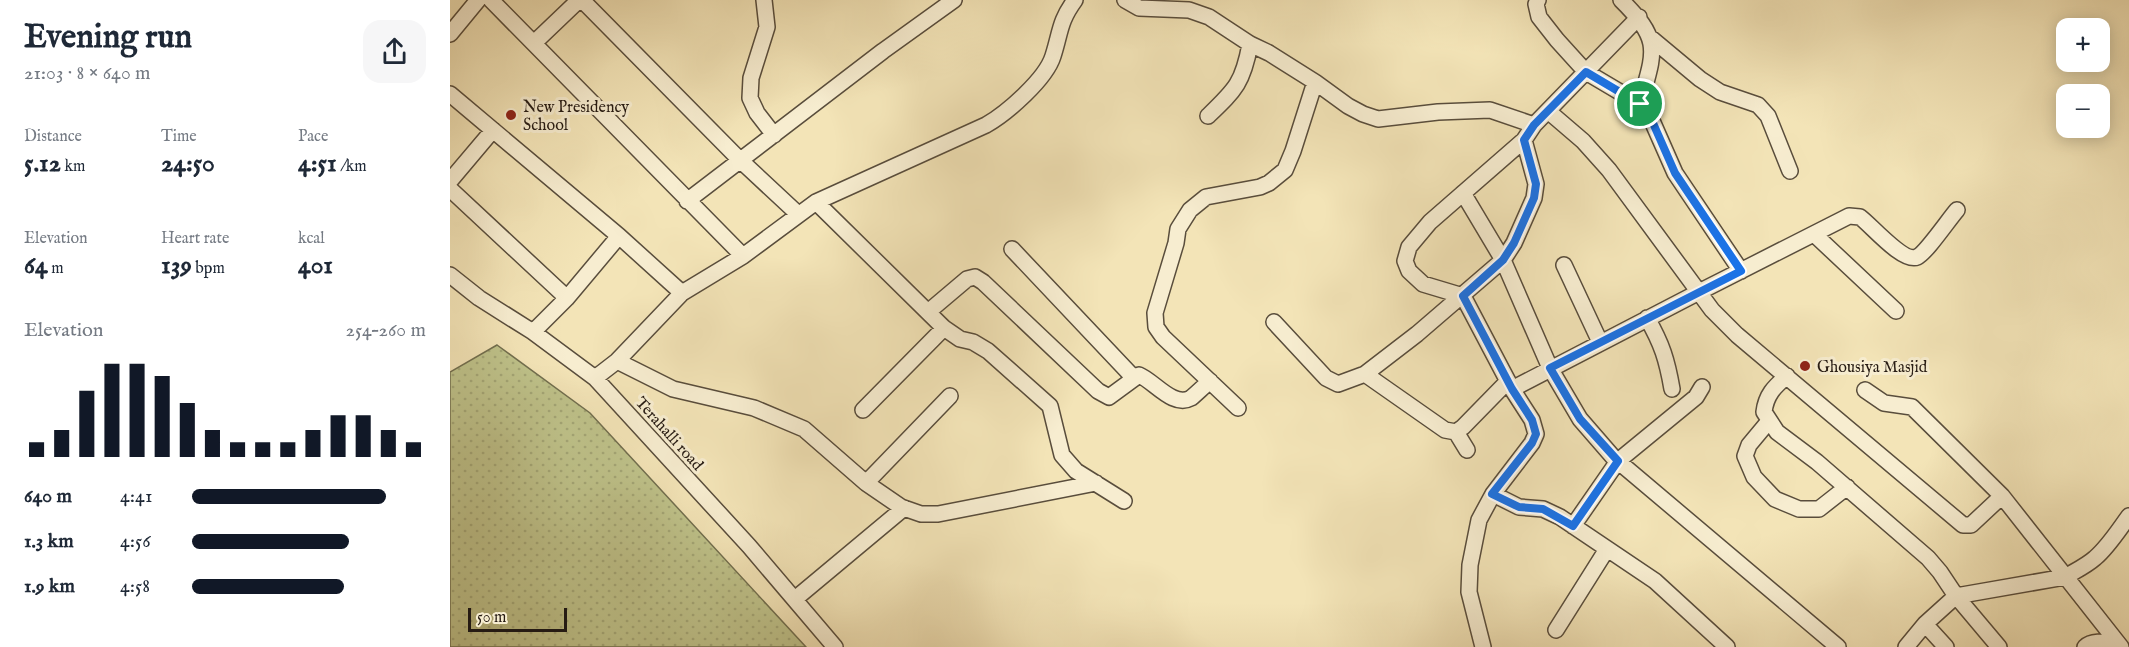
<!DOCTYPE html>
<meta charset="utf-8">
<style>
body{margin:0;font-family:"IM FELL English",serif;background:#f6f6f7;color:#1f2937;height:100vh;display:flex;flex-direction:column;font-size:22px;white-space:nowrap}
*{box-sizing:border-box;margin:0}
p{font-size:20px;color:#747a83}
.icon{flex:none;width:33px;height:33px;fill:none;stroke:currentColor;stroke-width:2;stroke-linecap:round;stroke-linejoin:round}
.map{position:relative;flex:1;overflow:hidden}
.details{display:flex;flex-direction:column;background:#fff;width:450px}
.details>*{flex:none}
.tools{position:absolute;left:1606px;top:18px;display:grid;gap:12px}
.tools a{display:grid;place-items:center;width:54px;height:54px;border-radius:12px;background:#fff;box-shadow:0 3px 15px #0003;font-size:30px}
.scale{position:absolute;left:18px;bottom:15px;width:99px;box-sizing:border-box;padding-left:6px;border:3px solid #261b13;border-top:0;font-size:16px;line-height:21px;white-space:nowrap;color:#261b13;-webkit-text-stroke:4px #f7edd0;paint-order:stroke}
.pin{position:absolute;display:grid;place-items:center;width:51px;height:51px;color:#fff;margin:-26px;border:3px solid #fff;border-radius:50%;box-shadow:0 2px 6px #0007}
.round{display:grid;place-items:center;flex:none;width:63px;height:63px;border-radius:18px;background:#f6f6f7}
.head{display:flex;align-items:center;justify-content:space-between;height:102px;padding:0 24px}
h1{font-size:33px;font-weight:700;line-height:45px}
.stats{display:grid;grid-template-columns:repeat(3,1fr);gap:9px;height:102px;padding:6px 24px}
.stats div{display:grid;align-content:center}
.stats b{font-size:26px;font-weight:700}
.stats small{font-size:16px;font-weight:400}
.stats p{font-size:16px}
.chart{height:168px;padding:12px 24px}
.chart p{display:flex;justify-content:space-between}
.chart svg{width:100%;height:108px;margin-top:6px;stroke:#111827;stroke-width:6}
ul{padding:0 24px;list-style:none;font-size:20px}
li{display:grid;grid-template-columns:96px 72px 1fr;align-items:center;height:45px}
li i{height:15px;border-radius:8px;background:#111827}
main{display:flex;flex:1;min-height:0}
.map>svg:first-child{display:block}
.grass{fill:url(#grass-dots);stroke:#726f4f;stroke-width:1.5}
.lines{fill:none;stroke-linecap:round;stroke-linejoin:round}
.minor-casing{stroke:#594d3c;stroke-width:18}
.minor{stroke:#f7edd0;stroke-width:15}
.route-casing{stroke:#fff;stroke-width:12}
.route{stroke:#1a73e8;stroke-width:8}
.poi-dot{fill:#8f2418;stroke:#f7edd0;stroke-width:2}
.labels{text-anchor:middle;stroke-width:6;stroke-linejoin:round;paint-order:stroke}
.poi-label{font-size:16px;fill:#261b13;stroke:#f7edd0;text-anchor:start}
.street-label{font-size:16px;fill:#261b13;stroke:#f7edd0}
</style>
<main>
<section class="details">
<div class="head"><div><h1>Evening run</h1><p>21:03 · 8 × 640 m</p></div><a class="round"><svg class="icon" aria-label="share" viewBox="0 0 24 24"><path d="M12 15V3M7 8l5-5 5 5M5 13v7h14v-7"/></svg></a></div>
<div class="stats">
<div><p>Distance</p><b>5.12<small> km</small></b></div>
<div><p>Time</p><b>24:50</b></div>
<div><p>Pace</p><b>4:51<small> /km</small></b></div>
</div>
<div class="stats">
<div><p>Elevation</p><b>64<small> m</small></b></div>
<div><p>Heart rate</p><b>139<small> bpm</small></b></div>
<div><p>kcal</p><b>401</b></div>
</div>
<div class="chart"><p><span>Elevation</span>254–260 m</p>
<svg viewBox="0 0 160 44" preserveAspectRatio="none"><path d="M5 44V38M15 44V33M25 44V17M35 44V6M45 44V6M55 44V11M65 44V22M75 44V33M85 44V38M95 44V38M105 44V38M115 44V33M125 44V27M135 44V27M145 44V33M155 44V38"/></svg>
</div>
<ul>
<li><b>640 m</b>4:41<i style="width:83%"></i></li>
<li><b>1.3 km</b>4:56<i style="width:67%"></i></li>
<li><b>1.9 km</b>4:58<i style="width:65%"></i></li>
</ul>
</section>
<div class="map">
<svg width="1679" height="647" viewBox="0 0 1679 647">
<defs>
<pattern id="grass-dots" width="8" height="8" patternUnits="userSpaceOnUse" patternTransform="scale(1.5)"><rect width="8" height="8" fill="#bfc38b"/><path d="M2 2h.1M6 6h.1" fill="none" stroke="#a4a777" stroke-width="1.8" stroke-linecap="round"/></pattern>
</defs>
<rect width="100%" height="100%" fill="#f3e4b7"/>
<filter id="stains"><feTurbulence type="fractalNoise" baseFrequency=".00333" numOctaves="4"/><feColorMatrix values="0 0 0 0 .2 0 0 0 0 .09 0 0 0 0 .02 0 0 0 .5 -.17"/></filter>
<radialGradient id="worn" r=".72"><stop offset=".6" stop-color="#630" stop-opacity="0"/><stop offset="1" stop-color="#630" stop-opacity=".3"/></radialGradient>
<path class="grass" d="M47 345 140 413 356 647H0V372Z"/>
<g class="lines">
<defs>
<path id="minor" d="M41 0 293 256
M132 0 290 160 348 214
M314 0 317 27 301 78 300 98 307 113 324 135
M675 0 689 8 739 10 759 17 800 44 819 53 865 82 898 106 913 114 928 119 988 112 1040 110 1084 125
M1088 0 1086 4 1089 17 1107 40 1136 72 1190 104 1199 114 1225 173 1291 271
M1171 0C1213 41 1204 52 1190 104
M0 34 28 0
M1202 39 1250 79 1270 92 1308 105 1318 116 1340 171
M84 43 129 0
M0 94 169 236 232 293
M1098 111 1133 141 1159 170 1262 310 1287 335 1513 525H1521L1552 496
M758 116C785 90 793 83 800 44
M0 181 43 130
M0 189 117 298
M1013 193 1053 260 1100 368 1130 419 1163 457 1388 647
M237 201 433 51 504 0
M366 202 494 328 510 339 523 342 538 351 600 406 612 455 626 471 674 501
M1364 234 1446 311
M562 249 683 377
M1114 265 1150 342
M0 275 29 298 83 332 145 378 299 546 385 647
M478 312 517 279 525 277 533 282 648 391 659 397 689 375C704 381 723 408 741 398 747 393 753 387 760 381
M1197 318C1212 344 1217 360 1222 389
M824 322 876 378 888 384 915 374 967 334 1053 260 1064 243 1084 198 1086 184 1074 140
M83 332 117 298 169 236
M167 361 223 389 304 408 354 429 416 483 451 507 471 514H488L646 483
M915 374 995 430 1006 432 1013 427 1058 381
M1337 376C1324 387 1316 395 1314 412L1327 432 1367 462 1478 558 1490 572 1506 596 1549 647
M145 378 167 361 232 293 293 256 366 202 536 125C557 113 596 79 603 56 611 31 609 22 625 0
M1062 389 1249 292 1399 216 1410 217C1421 225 1453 263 1467 257 1476 253 1499 219 1507 210
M1415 390 1434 403 1462 407 1552 496 1671 647
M788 408 713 337 706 327 705 313 726 243 728 229 740 210 756 197 810 187 819 183 835 170 843 151 865 82
M413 410 494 328
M1319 421 1299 445 1295 456 1304 477 1325 499 1349 509H1369L1397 487
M1006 432 1017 450
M416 483 500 396
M1043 494 1069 507 1093 509 1110 517 1205 581 1277 647
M1123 526 1168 461 1246 397 1252 387
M345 599 454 508
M1475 624 1496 647
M1106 630 1157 549
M1033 647 1019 592 1020 565 1029 520 1043 494 1082 443 1086 434 1082 420 1062 389 1013 296 973 284 959 271 955 261 959 247 980 222 1074 140 1084 125 1189 17
M1456 647 1475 624 1506 596 1615 577C1625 571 1636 566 1645 558 1658 547 1668 531 1679 516
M1635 647C1643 639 1658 643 1668 644"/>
</defs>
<use href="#minor" class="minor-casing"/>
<use href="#minor" class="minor"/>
</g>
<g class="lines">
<defs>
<path id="route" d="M1136 72 1190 104 1199 114 1225 173 1291 271 1100 368 1130 419 1168 461 1123 526 1093 509 1069 507 1042 494 1082 443 1086 434 1082 420 1062 389 1013 296 1053 260 1064 243 1084 198 1086 184 1074 140 1084 125Z"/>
</defs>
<use href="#route" class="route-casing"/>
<use href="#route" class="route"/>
</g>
<g class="poi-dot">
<circle cx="61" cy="115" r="6"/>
<circle cx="1355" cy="366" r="6"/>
</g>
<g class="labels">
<g class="poi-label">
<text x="73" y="112">New Presidency<tspan x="73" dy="18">School</tspan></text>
<text x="1367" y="372">Ghousiya Masjid</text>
</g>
<g class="street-label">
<text transform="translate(220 433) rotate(48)" y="6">Terahalli road</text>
</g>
</g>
<rect width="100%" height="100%" filter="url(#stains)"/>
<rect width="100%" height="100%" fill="url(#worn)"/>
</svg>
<div class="tools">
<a>+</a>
<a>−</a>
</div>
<div class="scale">50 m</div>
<div class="pin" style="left:1190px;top:104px;background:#1e9e55"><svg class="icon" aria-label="arrive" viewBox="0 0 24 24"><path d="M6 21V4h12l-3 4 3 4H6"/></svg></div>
</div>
</main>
